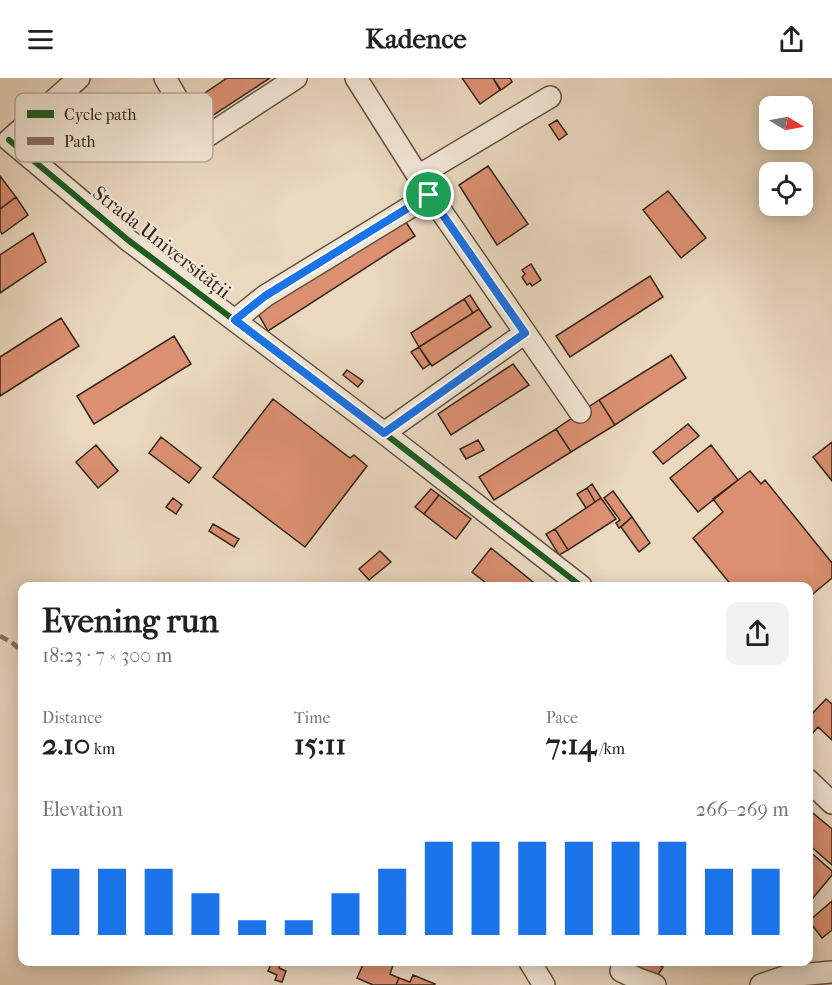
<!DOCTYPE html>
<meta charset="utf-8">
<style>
body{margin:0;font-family:"IM FELL French Canon",serif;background:#f2f2f2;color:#222;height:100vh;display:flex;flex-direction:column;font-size:22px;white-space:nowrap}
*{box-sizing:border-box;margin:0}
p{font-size:20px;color:#767676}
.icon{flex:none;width:33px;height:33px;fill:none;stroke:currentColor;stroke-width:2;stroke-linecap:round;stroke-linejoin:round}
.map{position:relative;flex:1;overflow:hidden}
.side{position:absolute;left:18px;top:504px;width:795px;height:384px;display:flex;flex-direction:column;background:#fff;border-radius:12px;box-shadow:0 3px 15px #0003}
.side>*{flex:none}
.needle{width:39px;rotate:100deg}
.controls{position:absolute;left:759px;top:18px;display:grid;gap:12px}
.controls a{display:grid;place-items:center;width:54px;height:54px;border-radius:12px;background:#fff;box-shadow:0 3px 15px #0003;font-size:30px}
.pin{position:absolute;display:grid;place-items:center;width:51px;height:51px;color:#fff;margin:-26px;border:3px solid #fff;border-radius:50%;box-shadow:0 2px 6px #0007}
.round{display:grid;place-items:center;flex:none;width:63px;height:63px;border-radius:12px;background:#f2f2f2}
.overview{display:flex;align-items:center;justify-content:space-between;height:102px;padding:0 24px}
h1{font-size:33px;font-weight:700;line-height:45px}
.metrics{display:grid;grid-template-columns:repeat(3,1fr);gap:9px;height:102px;padding:6px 24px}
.metrics div{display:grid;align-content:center}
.metrics b{font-size:30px;font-weight:700}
.metrics small{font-size:16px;font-weight:400}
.metrics p{font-size:16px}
.chart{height:168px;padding:12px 24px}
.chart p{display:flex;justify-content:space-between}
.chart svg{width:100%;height:108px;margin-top:6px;stroke:#1a73e8;stroke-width:6}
header{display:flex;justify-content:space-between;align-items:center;height:78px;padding:0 24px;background:#fff;font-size:27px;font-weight:700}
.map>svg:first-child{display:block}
.building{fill:#db9071;stroke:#34251c;stroke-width:1.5}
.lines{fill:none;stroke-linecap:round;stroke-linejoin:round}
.minor-casing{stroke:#625245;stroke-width:24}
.minor{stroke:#f1e6d5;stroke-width:21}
.quiet{stroke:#8d6e63;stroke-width:4.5;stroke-dasharray:9 4.5;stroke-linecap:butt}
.cycleway-casing{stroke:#f1e6d5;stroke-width:10}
.cycleway{stroke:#1b5e20;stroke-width:6}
.route-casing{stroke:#fff;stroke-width:12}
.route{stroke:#1a73e8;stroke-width:8}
.labels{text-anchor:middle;stroke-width:4.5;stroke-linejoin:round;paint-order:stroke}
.street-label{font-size:20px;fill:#34251c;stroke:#f1e6d5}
.key{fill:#f1e6d5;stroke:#b8ac9e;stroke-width:1.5}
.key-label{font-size:16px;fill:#34251c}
</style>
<header><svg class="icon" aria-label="menu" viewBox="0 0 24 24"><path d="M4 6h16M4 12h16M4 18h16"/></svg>Kadence<svg class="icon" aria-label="share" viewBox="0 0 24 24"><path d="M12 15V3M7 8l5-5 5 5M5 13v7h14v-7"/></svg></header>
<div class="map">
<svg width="832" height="907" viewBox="0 0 832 907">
<rect width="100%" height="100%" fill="#ead8bf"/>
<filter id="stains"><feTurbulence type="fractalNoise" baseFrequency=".00333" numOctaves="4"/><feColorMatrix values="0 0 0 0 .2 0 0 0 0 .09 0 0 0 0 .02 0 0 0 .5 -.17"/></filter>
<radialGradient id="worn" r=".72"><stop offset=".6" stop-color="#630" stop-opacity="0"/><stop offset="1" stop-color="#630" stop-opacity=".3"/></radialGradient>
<path class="building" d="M227 0H270L180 59 168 40Z
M462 0H493L500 12 480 26Z
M493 0H510L512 4 501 12Z
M557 42 567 56 559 62 549 47Z
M488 88 528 146 497 167 459 107Z
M0 98 16 119 0 131Z
M668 113 706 160 681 180 643 132Z
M16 119 28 137 2 156 0 153V131Z
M402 138 415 158 268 253 256 232Z
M33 155 46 184 0 215V177Z
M531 186 541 202 532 208 530 205 527 207 522 199 525 196 522 192Z
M650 198 663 219 570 279 556 258Z
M470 217 479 231 473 235 464 221Z
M464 221 473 235 419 269 411 255Z
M479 231 491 249 432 288 419 269Z
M61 240 79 268 0 318V279Z
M174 258 191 286 94 346 77 318Z
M419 269 430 286 423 291 411 274Z
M671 277 686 300 615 347 599 322Z
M513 286 529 307 451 357 438 336Z
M347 292 363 303 358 309 343 297Z
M273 321 350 380 354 377 367 388 305 469 213 399Z
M599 322 615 347 571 374 556 351Z
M688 346 699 358 663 386 653 374Z
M556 351 571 374 494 422 479 399Z
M161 359 201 390 189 405 149 375Z
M478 362 484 372 466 381 460 371Z
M832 364V403L813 379Z
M96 367 118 393 98 410 76 384Z
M711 367 738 402 698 434 670 400Z
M750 393 761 406 765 402 832 485V500L808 520V508H732L693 460 723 434 713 421Z
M592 406 601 420 595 424 587 410Z
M587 410 595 424 586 430 577 416Z
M431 411 439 417 424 436 415 429Z
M613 413 632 439 619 450 616 445 620 442 604 420Z
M439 417 471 441 456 461 424 436Z
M173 420 182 427 176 436 166 429Z
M601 420 616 441 568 472 555 451Z
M632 439 650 465 639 474 621 449Z
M213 446 239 461 234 469 209 453Z
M555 451 568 472 559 477 546 456Z
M491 470 538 508H490L472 494Z
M380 473 391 484 369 502 359 491Z
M826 621 832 626V662L818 649 811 657 808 655V649L812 645 808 640Z
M808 731 832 751V787L808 766Z
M808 772 832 793V797L808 826Z
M832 823V852L822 860 809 843Z
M272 884 281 886 279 890 286 893 282 904 275 902 277 897 268 893Z
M364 884H385L393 887 390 896 399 900 396 907H373L357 900Z
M626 884H653L663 889 656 900Z
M413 897 435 906 434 907H396L399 900 410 904Z"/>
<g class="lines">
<defs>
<path id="minor" d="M79 0 9 62 128 162 384 355 581 508
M165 0 182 29
M356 0 430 117 580 334
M189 70 296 0
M418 98 550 19
M235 242 265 218 430 117
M384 355 525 255
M808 702 832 725
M530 884 544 907
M621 893 636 900 655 907
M761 907 787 898 832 894"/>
</defs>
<use href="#minor" class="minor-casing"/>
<use href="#minor" class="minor"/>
<path class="quiet" d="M0 558 11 564 22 573"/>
<defs>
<path id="cycleway" d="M9 62 128 162 384 355 581 508"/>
</defs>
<use href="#cycleway" class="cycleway-casing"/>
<use href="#cycleway" class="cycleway"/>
</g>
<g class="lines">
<defs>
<path id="route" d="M429 117 525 255 384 355 235 242 265 218Z"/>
</defs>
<use href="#route" class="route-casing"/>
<use href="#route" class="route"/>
</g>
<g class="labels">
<g class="street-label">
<text transform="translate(162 164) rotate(38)" y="7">Strada Universității</text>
</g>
</g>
<rect x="15" y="15" width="198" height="69" rx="9" class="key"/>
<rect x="27" y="32" width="27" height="8" fill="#1b5e20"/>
<rect x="27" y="59" width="27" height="8" fill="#8d6e63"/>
<g class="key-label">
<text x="64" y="42">Cycle path</text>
<text x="64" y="69">Path</text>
</g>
<rect width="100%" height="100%" filter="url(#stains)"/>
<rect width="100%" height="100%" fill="url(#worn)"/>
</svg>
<div class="controls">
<a><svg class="needle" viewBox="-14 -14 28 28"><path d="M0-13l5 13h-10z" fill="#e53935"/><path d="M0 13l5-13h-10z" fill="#767676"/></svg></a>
<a><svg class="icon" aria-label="locate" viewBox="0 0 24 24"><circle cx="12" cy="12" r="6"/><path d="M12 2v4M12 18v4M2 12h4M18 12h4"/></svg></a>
</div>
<div class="pin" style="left:429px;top:117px;background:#1e9e55"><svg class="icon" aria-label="arrive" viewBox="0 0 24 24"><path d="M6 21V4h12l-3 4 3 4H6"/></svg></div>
<section class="side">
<div class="overview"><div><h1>Evening run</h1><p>18:23 · 7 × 300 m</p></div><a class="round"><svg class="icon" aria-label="share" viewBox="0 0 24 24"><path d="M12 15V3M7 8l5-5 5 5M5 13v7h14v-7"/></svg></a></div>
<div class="metrics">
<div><p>Distance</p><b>2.10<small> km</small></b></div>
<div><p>Time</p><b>15:11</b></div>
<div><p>Pace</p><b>7:14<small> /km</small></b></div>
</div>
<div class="chart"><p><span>Elevation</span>266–269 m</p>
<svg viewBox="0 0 160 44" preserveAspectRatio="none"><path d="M5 44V17M15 44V17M25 44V17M35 44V27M45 44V38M55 44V38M65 44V27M75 44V17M85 44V6M95 44V6M105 44V6M115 44V6M125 44V6M135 44V6M145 44V17M155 44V17"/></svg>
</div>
</section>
</div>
